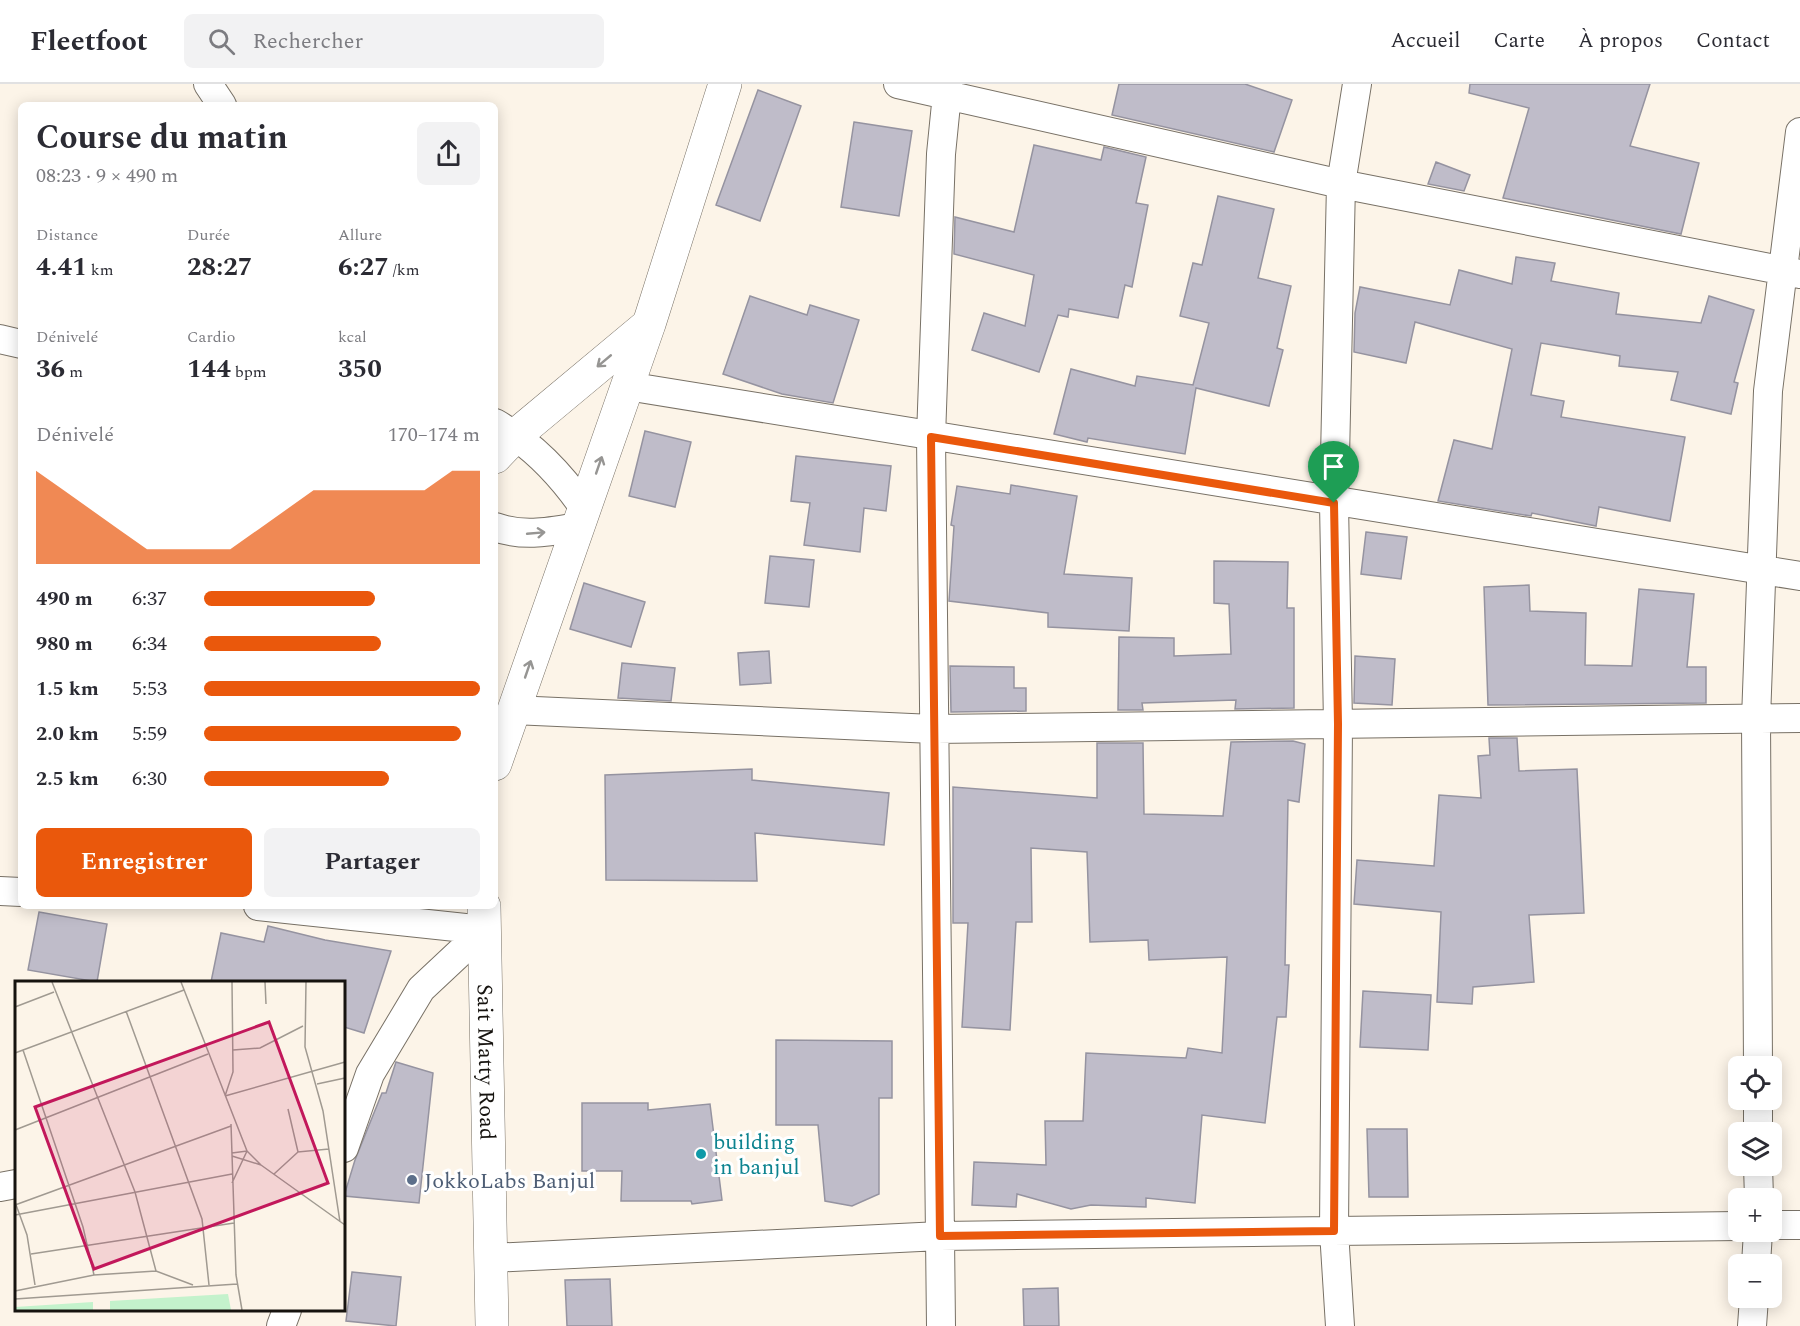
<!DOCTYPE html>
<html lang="fr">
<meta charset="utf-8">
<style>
body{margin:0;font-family:Spectral,serif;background:#f2f2f3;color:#2b2b33;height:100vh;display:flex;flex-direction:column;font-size:22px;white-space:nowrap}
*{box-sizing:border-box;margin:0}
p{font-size:20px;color:#7c7c81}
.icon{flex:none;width:33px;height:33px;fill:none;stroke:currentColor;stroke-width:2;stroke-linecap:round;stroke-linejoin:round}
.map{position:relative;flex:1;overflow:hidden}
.panel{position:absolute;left:18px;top:18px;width:480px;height:807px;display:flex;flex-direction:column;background:#fff;border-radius:9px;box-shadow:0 3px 15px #0003}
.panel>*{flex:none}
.tools{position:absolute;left:1728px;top:972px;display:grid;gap:12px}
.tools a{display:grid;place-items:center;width:54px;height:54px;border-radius:9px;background:#fff;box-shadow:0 3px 15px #0003;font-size:30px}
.pin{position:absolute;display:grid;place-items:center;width:51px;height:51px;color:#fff;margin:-62px -26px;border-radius:50% 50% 50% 0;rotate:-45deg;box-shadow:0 0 6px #0007}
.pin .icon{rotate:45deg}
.round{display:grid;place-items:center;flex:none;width:63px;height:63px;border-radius:9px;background:#f2f2f3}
.summary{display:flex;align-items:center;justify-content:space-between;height:102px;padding:0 18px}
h1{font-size:33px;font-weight:700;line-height:45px}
.metrics{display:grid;grid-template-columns:repeat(3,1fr);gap:9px;height:102px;padding:6px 18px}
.metrics div{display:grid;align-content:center}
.metrics b{font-size:26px;font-weight:700}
.metrics small{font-size:16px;font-weight:400}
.metrics p{font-size:16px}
.chart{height:168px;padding:12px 18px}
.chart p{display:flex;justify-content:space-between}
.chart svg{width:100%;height:108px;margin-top:6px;fill:#ea580c;opacity:.7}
.button{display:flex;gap:12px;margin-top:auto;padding:12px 18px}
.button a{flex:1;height:69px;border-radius:9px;background:#ea580c;color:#fff;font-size:24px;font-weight:700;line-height:69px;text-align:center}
.button a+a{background:#f2f2f3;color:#2b2b33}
ul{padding:0 18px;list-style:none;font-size:20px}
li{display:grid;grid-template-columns:96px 72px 1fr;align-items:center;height:45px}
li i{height:15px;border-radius:8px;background:#ea580c}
header{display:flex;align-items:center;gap:36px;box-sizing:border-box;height:84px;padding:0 30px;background:#fff;border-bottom:2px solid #e1e1e2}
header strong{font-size:28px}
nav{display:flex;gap:33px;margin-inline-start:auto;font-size:21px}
.search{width:420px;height:54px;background:#f2f2f3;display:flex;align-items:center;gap:15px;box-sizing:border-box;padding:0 21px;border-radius:9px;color:#7c7c81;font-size:22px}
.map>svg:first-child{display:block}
.building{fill:#bfbcc9;stroke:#9593a0;stroke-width:1.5}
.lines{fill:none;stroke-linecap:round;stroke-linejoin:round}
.minor-casing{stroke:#787166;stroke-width:30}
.tertiary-casing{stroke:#787166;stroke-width:34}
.minor{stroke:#fff;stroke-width:28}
.tertiary{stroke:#fff;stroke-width:33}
.oneway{stroke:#969593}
.route-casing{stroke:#fff;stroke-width:12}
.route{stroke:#ea580c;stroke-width:8}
.culture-dot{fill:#0f9aa8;stroke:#fff;stroke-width:2}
.service-dot{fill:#5c6f8a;stroke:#fff;stroke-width:2}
.labels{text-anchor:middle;stroke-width:6;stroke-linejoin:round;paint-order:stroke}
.street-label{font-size:22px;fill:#16130f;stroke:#fff}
.culture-label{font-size:22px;fill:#0d838f;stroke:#fff;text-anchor:start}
.service-label{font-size:22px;fill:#4e5e75;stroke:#fff;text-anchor:start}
.inset-road{fill:none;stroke:#a09a91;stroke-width:1.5}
.view{fill:#c2185b;fill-opacity:0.15;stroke:#c2185b;stroke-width:3}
.inset-edge{fill:none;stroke:#16130f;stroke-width:3}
</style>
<header>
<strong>Fleetfoot</strong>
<div class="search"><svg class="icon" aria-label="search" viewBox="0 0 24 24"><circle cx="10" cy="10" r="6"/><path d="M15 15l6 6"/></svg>Rechercher</div>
<nav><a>Accueil</a><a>Carte</a><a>À propos</a><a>Contact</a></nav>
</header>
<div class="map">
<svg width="1800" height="1242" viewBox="0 0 1800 1242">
<rect width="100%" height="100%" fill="#fcf4e8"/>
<path class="building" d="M1119 0H1245L1292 16 1274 68 1112 31Z
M1470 0H1650L1630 62 1699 79 1681 150 1503 114 1529 24 1469 9Z
M758 6 801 22 760 137 716 121Z
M854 38 912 47 899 132 841 123Z
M1034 61 1101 76 1104 63 1146 73 1136 119 1148 121 1132 203 1125 201 1118 234 1069 225 1068 233 1058 231 1039 288 972 266 984 229 1025 242 1034 191 954 170 955 133 1014 148Z
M1436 78 1470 91 1464 107 1428 100Z
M1218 112 1274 125 1258 194 1291 202 1277 264 1283 266 1269 322 1196 304 1185 370 1088 354 1087 358 1054 350 1071 285 1135 302 1137 292 1193 301 1209 239 1180 232 1193 179 1202 181Z
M1516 173 1555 179 1551 197 1619 209 1616 230 1701 239 1709 212 1754 226 1734 298 1738 299 1731 330 1671 316 1678 288 1619 282 1620 272 1541 259 1531 311 1564 317 1561 333 1685 353 1670 437 1599 423 1596 442 1532 429 1531 432 1438 417 1454 356 1492 365 1512 265 1415 238 1406 279 1354 268 1355 229 1360 203 1450 221 1459 186 1512 200Z
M750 212 807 231 810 221 859 236 833 319 782 310 723 290Z
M645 347 691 358 675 423 629 412Z
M796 372 891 382 886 427 864 424 860 468 804 461 810 419 791 417Z
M1011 401 1077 412 1064 490 1132 494 1129 547 1048 543V529L949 517 954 442 951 441 957 402 1010 410Z
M1366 448 1407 453 1401 495 1361 490Z
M770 472 814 476 809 523 765 519Z
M1214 477 1288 478 1287 524H1294V624L1235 625 1236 616 1142 619 1143 626H1118L1119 553 1174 554V572L1231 570 1229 520 1214 519Z
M584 499 645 518 631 563 570 545Z
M1529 501 1530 527 1586 529 1585 581 1632 582 1639 505 1694 510 1687 583H1706V619L1488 621 1484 503Z
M769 567 771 599 740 601 738 569Z
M1355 572 1395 575 1392 621 1354 619Z
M622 579 675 584 671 617 618 614Z
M950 582 1014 583V604H1026V627L951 628Z
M1489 654H1517L1519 687 1577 685 1584 829 1529 831 1534 898 1473 903 1472 920 1437 918 1441 828 1354 820 1357 776 1434 782 1439 711 1481 714 1478 672 1490 671Z
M1293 657 1305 660 1299 718 1288 716 1285 881H1289L1286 933H1277L1265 1039 1202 1031 1195 1119 1146 1114V1123L1091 1121 1071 1125 1017 1110 1016 1123 972 1121 974 1078 1046 1081 1045 1037H1083L1086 969 1186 974 1188 964 1222 969 1227 873 1149 876 1148 856 1090 858 1087 768 1031 764 1032 838H1016L1010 946 962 943 968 839H953V703L1097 714V659H1143L1144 730 1223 732 1231 658Z
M752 685V696L889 709 884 761 755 749 757 797 606 796 605 691Z
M39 828 107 840 97 898 28 886Z
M268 842 325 856 391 867 364 949 344 943V898H211L221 849 264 858Z
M1363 907 1431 911 1428 966 1360 963Z
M776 956 892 957V1014H879V1110L852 1122 825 1117 818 1041H776Z
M396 978 433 989 419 1119 344 1112 355 1076 382 1009H386Z
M582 1019H648V1026L710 1020 722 1116 692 1120 691 1117H621L622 1087H582Z
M1367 1045H1407L1408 1113H1369Z
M352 1188 401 1193 396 1242 346 1237Z
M610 1195 612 1242H567L565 1196Z
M1058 1204 1059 1242H1024L1023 1205Z"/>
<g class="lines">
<defs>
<path id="minor" d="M208 0 222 21
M898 0 1341 100 1800 190
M0 255 21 260
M627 302 1800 492
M495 339C532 360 560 389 584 424
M495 443C523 453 548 448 578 443
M513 626 933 645 1800 634
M0 807 21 808
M258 822 484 846
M1758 982 1756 635 1768 307 1800 48
M1758 1016V1048
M344 1064 370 990 421 905 484 846
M1758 1082 1759 1114
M0 1103 16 1100
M1772 1141H1800
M491 1174 940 1152 1738 1142
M1756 1180 1758 1148
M281 1242 287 1226
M941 1242 931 353 941 70 948 0
M1340 1242 1334 1147 1338 640 1334 419 1341 100 1357 0
M1752 1242 1754 1214"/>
<g id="tertiary">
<path d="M495 373 516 351 648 241"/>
<path d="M495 680 649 240 725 0"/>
<path id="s1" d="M484 822 492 1242"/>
</g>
</defs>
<use href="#minor" class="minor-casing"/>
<use href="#tertiary" class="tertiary-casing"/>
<use href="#minor" class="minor"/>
<use href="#tertiary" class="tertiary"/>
</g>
<defs><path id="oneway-shaft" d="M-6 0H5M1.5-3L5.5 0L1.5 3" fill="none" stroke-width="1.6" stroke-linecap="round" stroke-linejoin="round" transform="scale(1.5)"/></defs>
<g class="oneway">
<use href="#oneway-shaft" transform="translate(604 277) rotate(140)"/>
<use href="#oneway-shaft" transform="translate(599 381) rotate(-71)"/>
<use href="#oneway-shaft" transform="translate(536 449) rotate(-5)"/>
<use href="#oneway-shaft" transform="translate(528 585) rotate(-71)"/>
</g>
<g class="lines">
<defs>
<path id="route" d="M931 353 1334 419 1338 640 1334 1147 940 1152Z"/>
</defs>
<use href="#route" class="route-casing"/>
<use href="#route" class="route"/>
</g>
<circle class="culture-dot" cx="701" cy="1070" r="6"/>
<circle class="service-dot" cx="412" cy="1096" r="6"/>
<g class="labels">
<g class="street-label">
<text dy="8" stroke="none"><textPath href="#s1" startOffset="156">Sait Matty Road</textPath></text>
</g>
<g class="culture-label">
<text x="713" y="1065">building<tspan x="713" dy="25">in banjul</tspan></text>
</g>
<g class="service-label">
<text x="424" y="1104">JokkoLabs Banjul</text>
</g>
</g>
<g transform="translate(15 897)">
<rect width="330" height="330" fill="#fcf4e8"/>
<path d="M213 313 216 329H95V320ZM78 321V329H0V326Z" fill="#c4f2cc"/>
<path class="inset-road" d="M37 1 120 211 141 290M166 1 232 170 217 202M250 1 251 23M291 1 290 66 308 130 325 241M0 26 39 11M111 30 187 238 194 304M8 69 68 246 79 294M218 69 245 67 288 45M0 72 169 9M302 103 330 97M210 115 330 81M210 115 218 91 217 1M273 128 283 171 314 168M216 143 221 294 227 329M0 149 193 73M217 172 232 170 246 184 330 244M217 175 246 184M259 193 283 171M0 221 12 254 20 304M0 224 216 145M0 234 217 193M16 273 219 242M0 310 79 294 141 290 178 304M0 318 222 303"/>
<path class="view" d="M254 41 313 202 79 288 20 126Z"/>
<rect width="330" height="330" class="inset-edge"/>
</g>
</svg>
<div class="tools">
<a><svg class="icon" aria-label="locate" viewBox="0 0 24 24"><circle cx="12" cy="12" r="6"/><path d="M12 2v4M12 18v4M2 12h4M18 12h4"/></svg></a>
<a><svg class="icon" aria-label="layers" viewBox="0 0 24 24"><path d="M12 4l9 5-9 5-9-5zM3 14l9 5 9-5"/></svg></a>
<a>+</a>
<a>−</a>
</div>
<div class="pin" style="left:1334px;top:419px;background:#1e9e55"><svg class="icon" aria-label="arrive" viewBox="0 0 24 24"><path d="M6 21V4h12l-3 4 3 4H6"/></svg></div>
<section class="panel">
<div class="summary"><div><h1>Course du matin</h1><p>08:23 · 9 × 490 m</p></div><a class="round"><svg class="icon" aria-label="share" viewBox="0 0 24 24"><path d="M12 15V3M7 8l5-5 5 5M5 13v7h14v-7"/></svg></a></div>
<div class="metrics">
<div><p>Distance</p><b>4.41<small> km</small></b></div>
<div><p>Durée</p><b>28:27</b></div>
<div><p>Allure</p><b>6:27<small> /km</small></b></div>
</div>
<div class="metrics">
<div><p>Dénivelé</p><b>36<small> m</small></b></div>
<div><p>Cardio</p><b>144<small> bpm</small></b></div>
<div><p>kcal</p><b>350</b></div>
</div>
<div class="chart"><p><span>Dénivelé</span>170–174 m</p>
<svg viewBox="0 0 160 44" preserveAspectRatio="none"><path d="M0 44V6L10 14L20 22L30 30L40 38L50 38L60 38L70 38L80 30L90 22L100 14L110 14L120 14L130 14L140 14L150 6L160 6V44z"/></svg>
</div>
<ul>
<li><b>490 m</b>6:37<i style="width:62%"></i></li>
<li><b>980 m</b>6:34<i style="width:64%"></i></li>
<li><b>1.5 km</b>5:53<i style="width:100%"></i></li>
<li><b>2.0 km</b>5:59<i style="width:93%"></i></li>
<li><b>2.5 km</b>6:30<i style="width:67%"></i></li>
</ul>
<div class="button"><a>Enregistrer</a><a>Partager</a></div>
</section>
</div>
